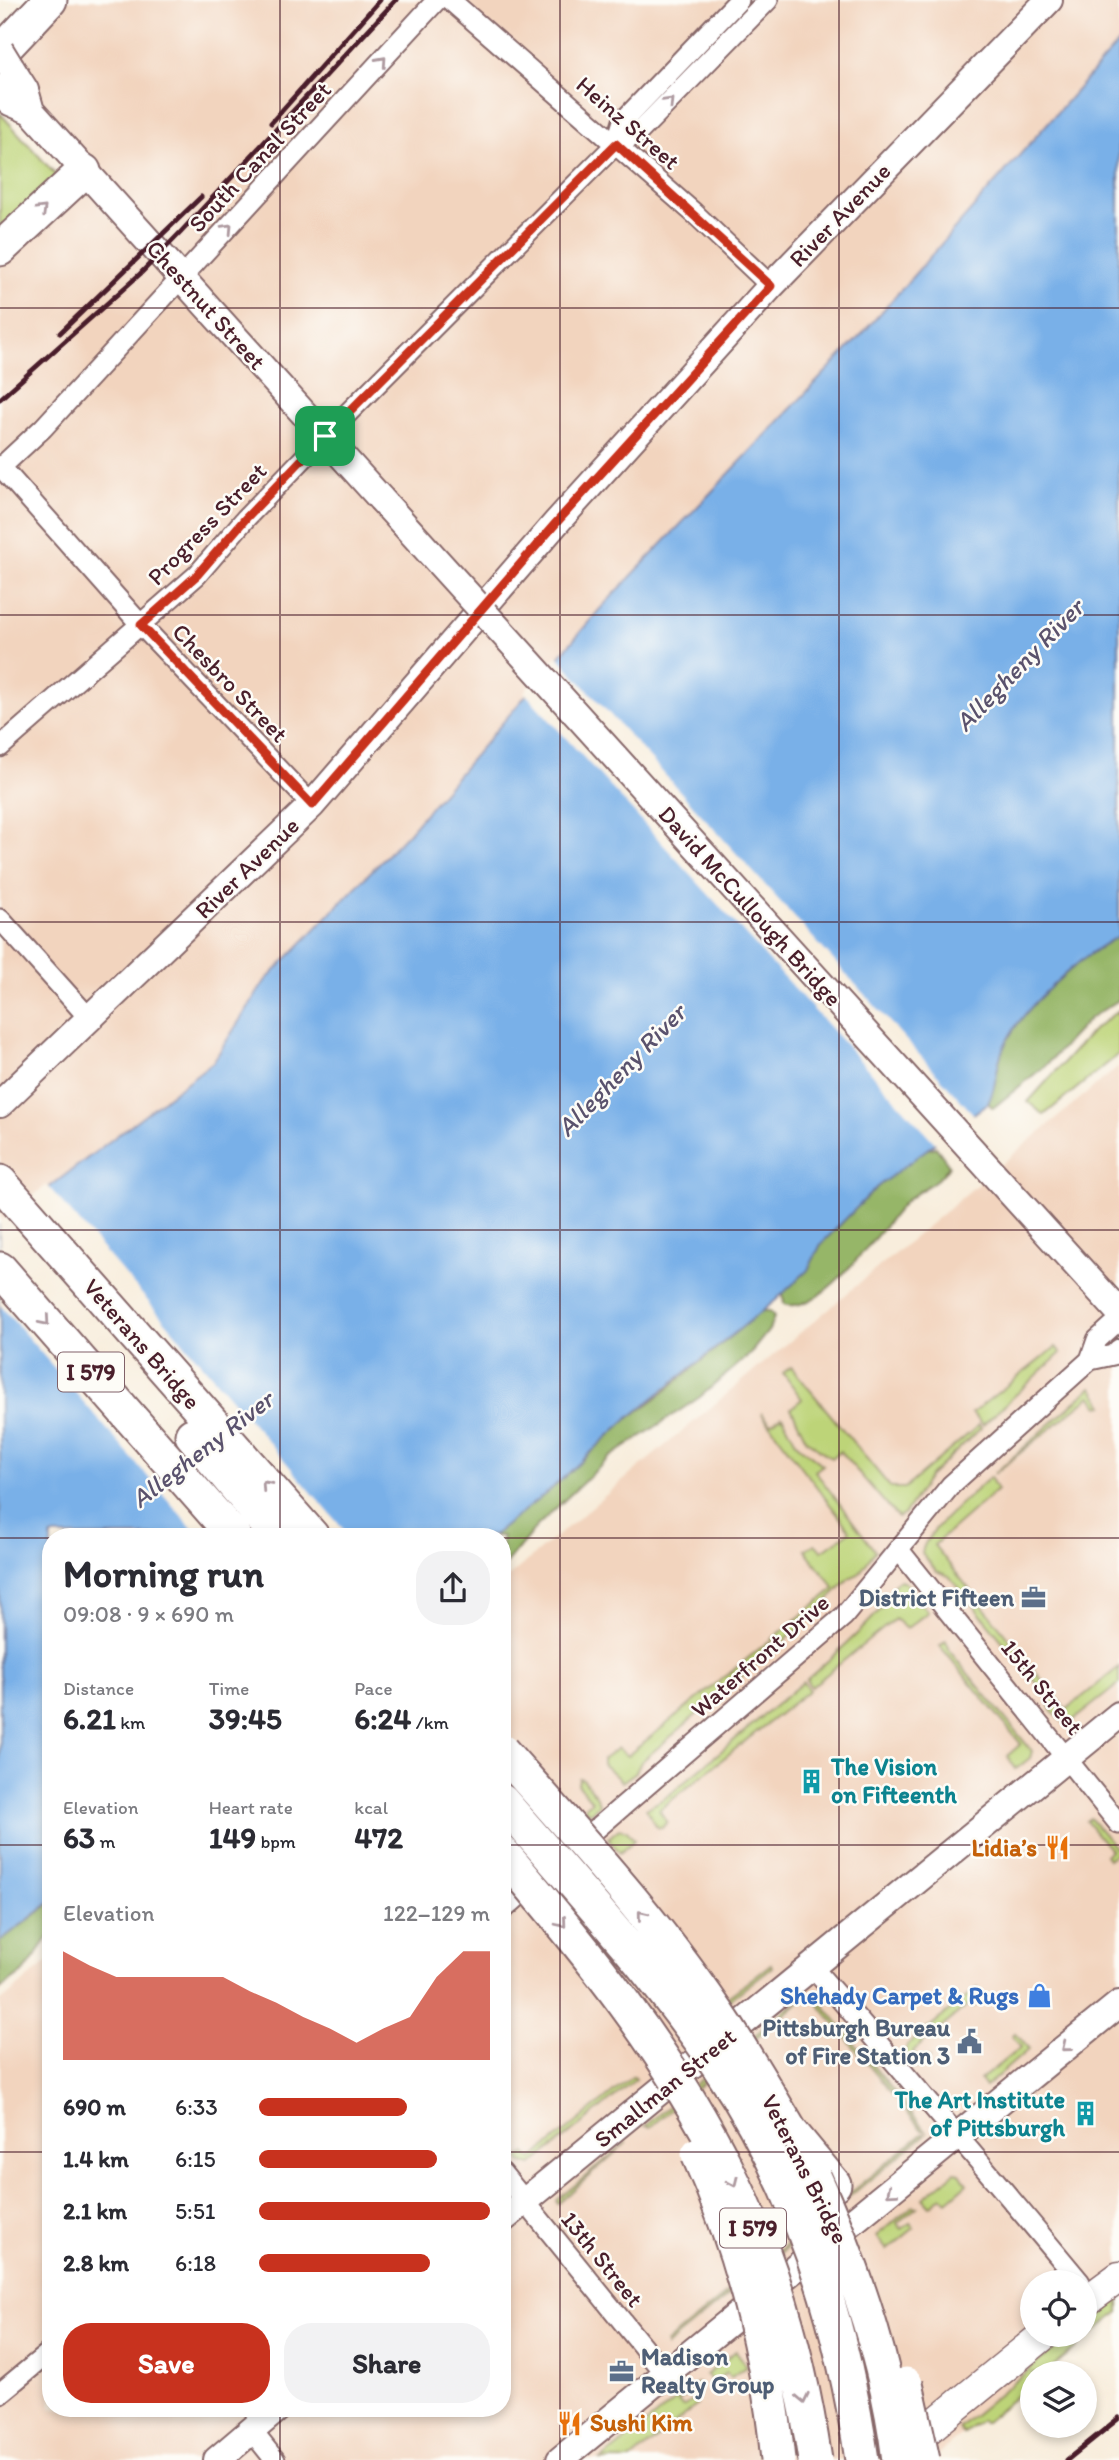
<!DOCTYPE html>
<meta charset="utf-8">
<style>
body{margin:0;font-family:Itim,sans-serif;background:#f2f2f3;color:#2b2b33;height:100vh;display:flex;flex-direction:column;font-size:26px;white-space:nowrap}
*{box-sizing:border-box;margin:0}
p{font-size:23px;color:#7c7c81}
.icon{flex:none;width:38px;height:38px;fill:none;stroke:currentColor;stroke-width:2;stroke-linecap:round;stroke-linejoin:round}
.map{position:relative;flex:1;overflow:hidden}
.sheet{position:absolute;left:42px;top:1528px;width:469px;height:889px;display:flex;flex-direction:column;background:#fff;border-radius:28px;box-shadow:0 4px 10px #0003}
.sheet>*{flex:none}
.controls{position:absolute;left:1020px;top:2270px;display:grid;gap:14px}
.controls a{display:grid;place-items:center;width:77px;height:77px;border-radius:50%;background:#fff;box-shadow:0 4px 10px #0003;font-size:35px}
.pin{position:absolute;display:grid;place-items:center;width:60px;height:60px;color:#fff;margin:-30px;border-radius:14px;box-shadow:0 4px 10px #0006}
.round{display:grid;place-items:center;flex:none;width:74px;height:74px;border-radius:28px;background:#f2f2f3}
.head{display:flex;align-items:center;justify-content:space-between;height:119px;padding:0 21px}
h1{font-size:38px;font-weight:700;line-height:52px}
.metrics{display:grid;grid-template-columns:repeat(3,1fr);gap:10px;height:119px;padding:7px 21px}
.metrics div{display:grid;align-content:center}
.metrics b{font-size:30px;font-weight:700}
.metrics small{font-size:19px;font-weight:400}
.metrics p{font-size:19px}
.chart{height:196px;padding:14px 21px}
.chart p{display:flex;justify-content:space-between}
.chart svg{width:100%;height:126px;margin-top:7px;fill:#c8321e;opacity:.7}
.cta{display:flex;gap:14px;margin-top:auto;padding:14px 21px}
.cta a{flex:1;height:80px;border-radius:28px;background:#c8321e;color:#fff;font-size:28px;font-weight:700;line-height:80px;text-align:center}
.cta a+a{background:#f2f2f3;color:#2b2b33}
ul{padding:0 21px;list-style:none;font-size:23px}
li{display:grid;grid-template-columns:112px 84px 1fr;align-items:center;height:52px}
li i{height:18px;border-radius:9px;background:#c8321e}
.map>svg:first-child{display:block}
.built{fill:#f2d4be}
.green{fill:#bdd478;stroke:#847a52;stroke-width:2}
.forest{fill:#96b668;stroke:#706a4a;stroke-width:2}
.water{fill:#79b0e8;stroke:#62688a;stroke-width:2}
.pier{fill:#f8eddc}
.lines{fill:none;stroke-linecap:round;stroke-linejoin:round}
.street-casing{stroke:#876769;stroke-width:23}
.secondary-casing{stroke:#876769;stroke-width:30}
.primary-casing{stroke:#876769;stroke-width:33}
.highway-casing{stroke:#876769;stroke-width:37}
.street{stroke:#fff;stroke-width:19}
.secondary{stroke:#fff;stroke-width:26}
.primary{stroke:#fff;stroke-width:30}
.highway{stroke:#fff;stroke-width:33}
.rail{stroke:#4a1f2b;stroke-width:5}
.secondary-bridge-casing{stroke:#876769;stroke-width:30;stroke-linecap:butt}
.highway-bridge-casing{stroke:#876769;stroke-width:37;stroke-linecap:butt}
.secondary-bridge{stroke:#fff;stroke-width:26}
.highway-bridge{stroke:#fff;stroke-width:33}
.oneway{stroke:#ae9aa0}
.route-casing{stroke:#fff;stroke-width:14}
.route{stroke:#c8321e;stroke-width:9}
.grid{fill:none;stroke:#4a1f2b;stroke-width:2;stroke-opacity:0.55}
.labels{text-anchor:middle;stroke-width:5;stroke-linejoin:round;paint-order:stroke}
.shield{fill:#fdfcf7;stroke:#806168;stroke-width:2}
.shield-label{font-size:23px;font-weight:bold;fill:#4a1f2b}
.street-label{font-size:24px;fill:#4a1f2b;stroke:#fdfcf7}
.service-label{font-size:24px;font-weight:bold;fill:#4e5e75;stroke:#fdfcf7;text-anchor:end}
.culture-label{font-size:24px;font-weight:bold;fill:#0d838f;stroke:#fdfcf7;text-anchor:start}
.food-label{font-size:24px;font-weight:bold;fill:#c56008;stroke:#fdfcf7;text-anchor:end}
.shop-label{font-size:24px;font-weight:bold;fill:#366cbe;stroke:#fdfcf7;text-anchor:end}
.water-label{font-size:26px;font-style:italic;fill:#5a526d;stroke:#fdfcf7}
</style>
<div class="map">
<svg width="1119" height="2460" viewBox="0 0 1119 2460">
<rect width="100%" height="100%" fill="#fdfcf7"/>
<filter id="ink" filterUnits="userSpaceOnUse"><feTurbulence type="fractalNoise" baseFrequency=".0143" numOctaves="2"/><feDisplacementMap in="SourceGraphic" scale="14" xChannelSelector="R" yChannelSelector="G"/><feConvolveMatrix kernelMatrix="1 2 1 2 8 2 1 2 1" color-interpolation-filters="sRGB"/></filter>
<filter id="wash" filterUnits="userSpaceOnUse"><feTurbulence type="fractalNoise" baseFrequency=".00686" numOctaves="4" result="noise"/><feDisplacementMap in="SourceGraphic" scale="28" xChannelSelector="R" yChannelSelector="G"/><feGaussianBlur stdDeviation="1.57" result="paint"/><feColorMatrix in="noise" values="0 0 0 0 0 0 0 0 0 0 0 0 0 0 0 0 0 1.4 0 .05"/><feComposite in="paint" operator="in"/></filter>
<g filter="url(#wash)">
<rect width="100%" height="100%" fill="#f8eddc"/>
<path class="built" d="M50 0H1119V42L863 333 600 609 408 833 265 981 213 1062 0 1225V249L84 171 11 68 22 58 12 41Z
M1119 1066V2301L1085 2330V2282H1032V2334L1080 2335 931 2460H0V2002L51 1959V2408H502V1582Z"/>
<path class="green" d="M0 113 55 174V178L0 233Z
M1119 1010V1054L1044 1115 1028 1102 1093 1030Z
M1056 1347 1061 1353 983 1425 972 1413Z
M791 1367 891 1488H905L979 1425 981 1428 929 1477 905 1514 898 1518 840 1451 831 1458 806 1439 791 1408 802 1399 783 1373Z
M1092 1387 1104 1405 1099 1406 1091 1396 994 1474Z
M761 1413 771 1424 782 1416 797 1444 823 1465 815 1471 875 1551 859 1574 849 1578 812 1617 777 1647 771 1640 835 1588 805 1550 815 1544 822 1551 850 1531Z
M990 1477 997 1490 934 1545 1066 1710 1119 1667V1684L1067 1725 1051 1711 1049 1698 949 1576 936 1571 922 1553C924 1531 974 1494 990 1477Z
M898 1580 904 1581 928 1612 906 1629 895 1619 811 1687 806 1680C831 1658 856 1637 878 1612 887 1602 888 1590 898 1580Z
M946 1641 951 1653 1032 1751 1030 1758 1016 1769 1007 1756 1021 1744 940 1646Z
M768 1642 774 1649 641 1762 636 1772 622 1782 603 1764V1759L618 1748 627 1756Z
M803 1682 809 1690 659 1810 667 1822 662 1828 657 1827 646 1809 668 1796Z
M579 1778 583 1779 597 1797 599 1805 589 1813 584 1808 592 1801 578 1784Z
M1090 1818 1118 1851 1108 1859 1105 1855 1110 1850 1086 1821Z
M619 1829 627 1831 634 1840 620 1853 608 1838Z
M771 1964 772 1967 678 2040 676 2037Z
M978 1988C982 1996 981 2002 973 2007L970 2004 913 2051 917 2060 930 2058 917 2068 905 2054 907 2045Z
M808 1995 650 2127 645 2126 784 2011Z
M811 1995 819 1999 926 2131 922 2130Z
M1015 2033 1029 2049 985 2087 980 2080 1021 2047 1012 2036Z
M633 2076 636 2079 532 2165 522 2163 518 2158 526 2153 532 2159Z
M922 2134H926L666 2346V2343Z
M627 2142 558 2204 556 2201Z
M955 2172 960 2173 967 2184 947 2201 942 2196 930 2206 923 2198Z
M913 2206 917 2207 897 2223 902 2229 910 2223 914 2228 887 2250 876 2236Z
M1119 2294V2312L1045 2373H1032V2383L984 2423 981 2420 963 2434 958 2428 1071 2335 1085 2334V2326L1091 2321 1088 2318Z
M736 2351 747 2366 730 2378 726 2373 714 2383 706 2375Z
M697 2383 699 2385 678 2402 683 2407 693 2400 697 2405 631 2460H601Z"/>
<path class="forest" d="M1119 936V1000L1090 1018 1047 1064 993 1108 988 1103C998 1085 995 1065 1004 1047 1021 1008 1082 955 1119 936Z
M936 1147 949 1165C941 1182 917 1190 904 1203 880 1228 822 1317 784 1304L783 1293 808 1270 821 1244 877 1187 924 1150Z
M761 1311H770L774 1317 769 1330 749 1355 700 1397 609 1458 536 1527 502 1568V1536H492L549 1491 626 1420 663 1393Z
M51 1903V1934L25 1971 0 1989V1941Z"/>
<path class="water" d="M1119 42V936C1082 955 1021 1008 1004 1047 995 1065 998 1085 988 1103L877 1187 821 1244 808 1270 776 1300 626 1420 549 1491 492 1536H51V1902L0 1941V1225L213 1062 265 981 408 833 600 609 863 333Z"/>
<path class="pier" d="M557 655 575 676 976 1117 937 1145 524 692Z
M47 1185 166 1322 349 1536H199L0 1305V1221Z"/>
</g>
<g filter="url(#ink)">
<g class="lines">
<defs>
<path id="street" d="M450 0 694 213 771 286
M616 144 623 121 739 0
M1 467 141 625 312 805
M0 468 43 428 437 0
M0 747 197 575 246 518 325 436 616 144 636 135 768 0
M0 919 89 1018
M1090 1360 1097 1340 1119 1320
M899 1550 1119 1824
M574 1848 844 1616 951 1485 1090 1360 1113 1355 1119 1349
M502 1911 538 1879
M813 1968C903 2071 992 2176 1080 2282
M502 2173 665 2374
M0 2393 51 2351
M251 2430 275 2460"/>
<path id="secondary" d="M11 68 25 90 31 111
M0 88 10 102 31 111 381 499
M762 919 1119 1312
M0 1104 312 805 556 523 771 286 1049 0
M502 2220 1119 1715
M217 2460 278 2408
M560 2460 1119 2004"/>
<path id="primary" d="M1085 2302 1119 2277
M901 2451 1045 2334"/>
<path id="highway" d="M0 53 50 0
M0 249 84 171
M0 1182 312 1536
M0 1269 234 1536
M192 1435 277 1536
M791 2132 834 2184"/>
</defs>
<use href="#street" class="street-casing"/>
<use href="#secondary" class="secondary-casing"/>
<use href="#primary" class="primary-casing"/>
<use href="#highway" class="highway-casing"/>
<use href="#street" class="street"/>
<use href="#secondary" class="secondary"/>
<use href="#primary" class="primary"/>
<use href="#highway" class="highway"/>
<path class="rail" d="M271 123 380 0
M60 333 201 197
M0 399 140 274 180 233 396 0
M1067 2460 1119 2418"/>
<defs>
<path id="secondary-bridge" d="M0 50 11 68
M381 499 762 919"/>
<path id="highway-bridge" d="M502 1751C581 1840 662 1928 727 2027 749 2061 770 2097 791 2132
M502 1801C576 1886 653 1971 717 2064 797 2182 842 2320 862 2460
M502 1852C586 1950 668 2051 726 2167 772 2258 800 2359 815 2460
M698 2154C741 2250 768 2355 778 2460
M814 2178C855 2268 887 2361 899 2460
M906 2384 923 2460"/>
</defs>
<use href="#secondary-bridge" class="secondary-bridge-casing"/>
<use href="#highway-bridge" class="highway-bridge-casing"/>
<use href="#secondary-bridge" class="secondary-bridge"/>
<use href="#highway-bridge" class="highway-bridge"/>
</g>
<defs><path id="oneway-chevron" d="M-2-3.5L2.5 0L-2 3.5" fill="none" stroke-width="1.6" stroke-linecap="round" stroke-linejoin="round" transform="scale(1.75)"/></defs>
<g class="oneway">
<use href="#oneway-chevron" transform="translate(382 61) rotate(-48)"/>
<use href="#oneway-chevron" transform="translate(669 102) rotate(-46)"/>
<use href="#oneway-chevron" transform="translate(42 210) rotate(-44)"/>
<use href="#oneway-chevron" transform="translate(228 228) rotate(-47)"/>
<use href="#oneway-chevron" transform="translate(45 1321) rotate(49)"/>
<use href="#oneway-chevron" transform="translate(266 1485) rotate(-132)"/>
<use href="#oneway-chevron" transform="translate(642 1915) rotate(-129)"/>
<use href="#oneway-chevron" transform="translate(562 1923) rotate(50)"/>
<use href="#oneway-chevron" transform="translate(1066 2047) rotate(141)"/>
<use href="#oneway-chevron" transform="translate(733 2182) rotate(66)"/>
<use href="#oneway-chevron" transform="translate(891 2192) rotate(140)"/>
<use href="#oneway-chevron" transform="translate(803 2398) rotate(78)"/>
</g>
</g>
<g class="lines" filter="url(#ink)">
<defs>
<path id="route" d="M616 144 771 286 556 523 312 805 141 625 197 575 246 518 311 450Z"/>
</defs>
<use href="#route" class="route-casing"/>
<use href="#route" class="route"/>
</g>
<path class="grid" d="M280 0V1536M560 0V2460M839 0V2460M0 308H1119M0 615H1119M0 922H1119M0 1230H1119M0 1538H51M502 1538H1119M0 1845H51M502 1845H1119M0 2152H51M502 2152H1119M280 2408V2460"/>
<defs>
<symbol id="office-bare" viewBox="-9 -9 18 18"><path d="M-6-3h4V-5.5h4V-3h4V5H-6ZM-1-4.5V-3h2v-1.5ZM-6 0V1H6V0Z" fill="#5c6f8a" stroke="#fdfcf7" stroke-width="2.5" paint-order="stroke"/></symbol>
<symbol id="building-bare" viewBox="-9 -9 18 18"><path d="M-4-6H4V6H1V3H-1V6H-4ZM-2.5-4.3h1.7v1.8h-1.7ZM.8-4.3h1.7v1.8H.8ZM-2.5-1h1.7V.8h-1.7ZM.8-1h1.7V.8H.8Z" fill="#0f9aa8" stroke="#fdfcf7" stroke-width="2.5" paint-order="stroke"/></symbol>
<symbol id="restaurant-bare" viewBox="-9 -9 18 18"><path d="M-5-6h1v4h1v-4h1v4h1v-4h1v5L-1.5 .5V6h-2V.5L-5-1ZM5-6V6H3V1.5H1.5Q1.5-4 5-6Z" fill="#e8710a" stroke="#fdfcf7" stroke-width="2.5" paint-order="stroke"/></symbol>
<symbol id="shop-bare" viewBox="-9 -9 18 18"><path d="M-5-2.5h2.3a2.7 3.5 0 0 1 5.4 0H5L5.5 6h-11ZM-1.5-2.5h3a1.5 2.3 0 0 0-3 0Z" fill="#3f7fe0" stroke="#fdfcf7" stroke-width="2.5" paint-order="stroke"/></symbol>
<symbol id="civic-bare" viewBox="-9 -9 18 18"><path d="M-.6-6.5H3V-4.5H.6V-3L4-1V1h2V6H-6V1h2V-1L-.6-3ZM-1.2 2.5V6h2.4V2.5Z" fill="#5c6f8a" stroke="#fdfcf7" stroke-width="2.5" paint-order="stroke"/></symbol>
</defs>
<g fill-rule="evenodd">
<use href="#office-bare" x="1016" y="1580" width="35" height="35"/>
<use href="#building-bare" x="794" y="1764" width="35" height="35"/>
<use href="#restaurant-bare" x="1040" y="1830" width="35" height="35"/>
<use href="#shop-bare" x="1022" y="1978" width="35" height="35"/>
<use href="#civic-bare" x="952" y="2024" width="35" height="35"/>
<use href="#building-bare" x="1068" y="2096" width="35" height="35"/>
<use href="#office-bare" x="604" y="2354" width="35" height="35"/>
<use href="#restaurant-bare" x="552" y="2406" width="35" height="35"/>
</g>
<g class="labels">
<g class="shield">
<rect x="58" y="1352.5" width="66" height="39" rx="5"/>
<rect x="720" y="2208.5" width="66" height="39" rx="5"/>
</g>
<g class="shield-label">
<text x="91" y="1380">I 579</text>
<text x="753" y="2236">I 579</text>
</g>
<g class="street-label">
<text transform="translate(628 123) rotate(41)" y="8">Heinz Street</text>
<text transform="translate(260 157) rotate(-47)" y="8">South Canal Street</text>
<text transform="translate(840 215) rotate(-46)" y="8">River Avenue</text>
<text transform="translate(206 305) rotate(48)" y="8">Chestnut Street</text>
<text transform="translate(207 524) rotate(-46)" y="8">Progress Street</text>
<text transform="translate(230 683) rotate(46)" y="8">Chesbro Street</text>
<text transform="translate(247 868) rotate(-44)" y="8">River Avenue</text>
<text transform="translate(750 906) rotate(48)" y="8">David McCullough Bridge</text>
<text transform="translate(142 1344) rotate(49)" y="8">Veterans Bridge</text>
<text transform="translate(760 1656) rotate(-41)" y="8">Waterfront Drive</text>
<text transform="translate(1042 1687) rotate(51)" y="8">15th Street</text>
<text transform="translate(665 2088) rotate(-39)" y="8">Smallman Street</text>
<text transform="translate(805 2169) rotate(63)" y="8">Veterans Bridge</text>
<text transform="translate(602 2259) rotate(51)" y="8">13th Street</text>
</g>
<g class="service-label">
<text x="1014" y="1606">District Fifteen</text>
<text x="950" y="2036">Pittsburgh Bureau<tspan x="950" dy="28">of Fire Station 3</tspan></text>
<text x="641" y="2365" text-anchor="start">Madison<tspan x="641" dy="28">Realty Group</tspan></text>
</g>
<g class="culture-label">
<text x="831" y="1775">The Vision<tspan x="831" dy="28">on Fifteenth</tspan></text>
<text x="1065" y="2108" text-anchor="end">The Art Institute<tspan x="1065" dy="28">of Pittsburgh</tspan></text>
</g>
<g class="food-label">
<text x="1037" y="1856">Lidia’s</text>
<text x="590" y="2431" text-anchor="start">Sushi Kim</text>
</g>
<g class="shop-label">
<text x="1019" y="2004">Shehady Carpet &amp; Rugs</text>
</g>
<g class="water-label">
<text transform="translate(1019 665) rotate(-46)" y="9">Allegheny River</text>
<text transform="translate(621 1070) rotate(-46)" y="9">Allegheny River</text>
<text transform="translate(202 1449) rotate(-38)" y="9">Allegheny River</text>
</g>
</g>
</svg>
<div class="controls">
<a><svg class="icon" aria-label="locate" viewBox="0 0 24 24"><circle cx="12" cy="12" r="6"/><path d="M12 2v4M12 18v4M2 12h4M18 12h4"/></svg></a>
<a><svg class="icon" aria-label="layers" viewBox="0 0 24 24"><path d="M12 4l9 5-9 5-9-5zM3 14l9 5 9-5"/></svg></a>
</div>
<div class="pin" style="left:325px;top:436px;background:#1e9e55"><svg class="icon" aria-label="arrive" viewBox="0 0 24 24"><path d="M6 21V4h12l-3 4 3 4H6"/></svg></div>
<section class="sheet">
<div class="head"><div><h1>Morning run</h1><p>09:08 · 9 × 690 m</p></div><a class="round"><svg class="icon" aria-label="share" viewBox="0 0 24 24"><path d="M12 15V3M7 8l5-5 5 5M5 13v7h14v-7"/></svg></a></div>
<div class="metrics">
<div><p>Distance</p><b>6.21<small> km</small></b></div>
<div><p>Time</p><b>39:45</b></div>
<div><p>Pace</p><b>6:24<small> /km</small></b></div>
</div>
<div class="metrics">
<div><p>Elevation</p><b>63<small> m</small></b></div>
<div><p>Heart rate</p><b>149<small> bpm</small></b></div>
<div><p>kcal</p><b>472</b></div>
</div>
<div class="chart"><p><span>Elevation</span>122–129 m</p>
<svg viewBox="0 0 160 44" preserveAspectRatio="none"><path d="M0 44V6L10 11L20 15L30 15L40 15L50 15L60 15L70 20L80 24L90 29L100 33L110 38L120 33L130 29L140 15L150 6L160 6V44z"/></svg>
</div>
<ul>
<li><b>690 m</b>6:33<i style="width:64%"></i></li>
<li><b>1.4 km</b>6:15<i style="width:77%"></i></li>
<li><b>2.1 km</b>5:51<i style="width:100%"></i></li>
<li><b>2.8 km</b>6:18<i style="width:74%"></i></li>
</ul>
<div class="cta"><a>Save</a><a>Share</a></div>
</section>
</div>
